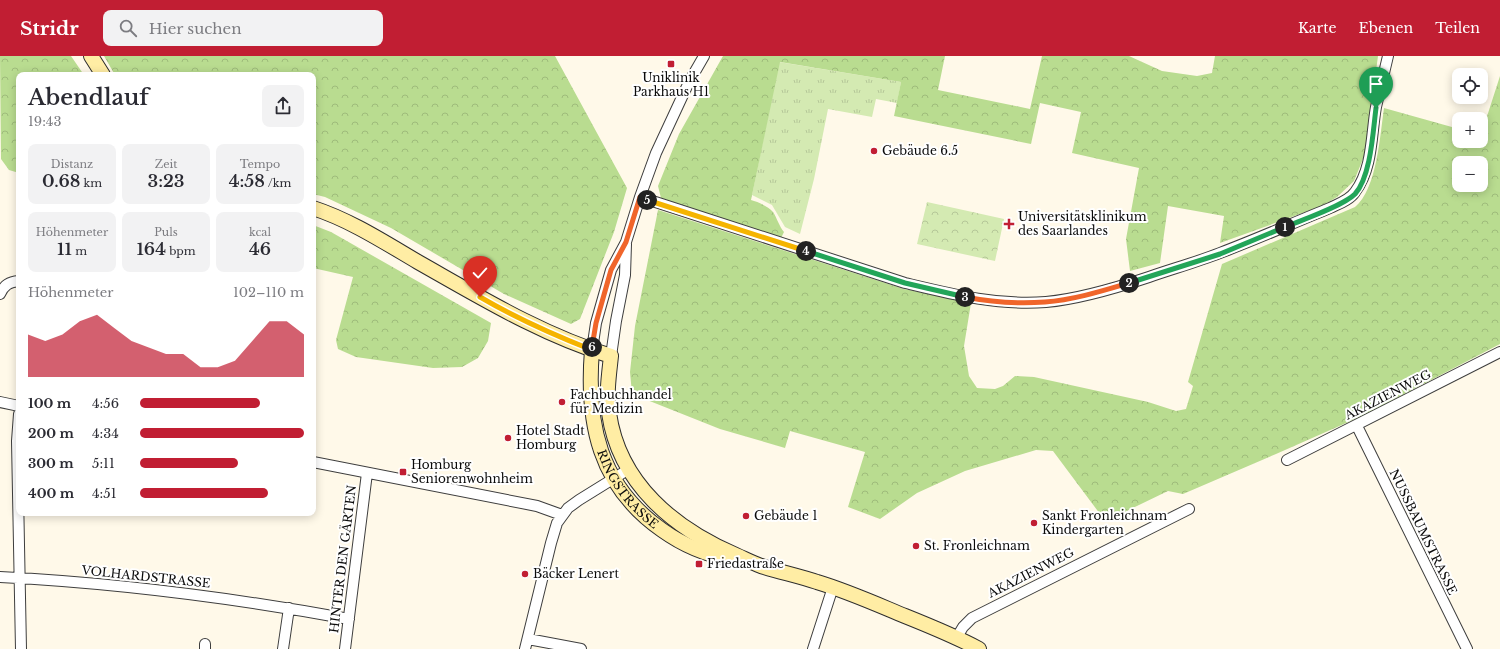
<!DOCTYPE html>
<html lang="de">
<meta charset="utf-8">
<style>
body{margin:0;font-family:"Libre Baskerville",serif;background:#f2f2f3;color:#2b2b33;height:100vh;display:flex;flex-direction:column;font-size:15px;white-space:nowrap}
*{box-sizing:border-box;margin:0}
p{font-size:13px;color:#7c7c81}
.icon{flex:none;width:22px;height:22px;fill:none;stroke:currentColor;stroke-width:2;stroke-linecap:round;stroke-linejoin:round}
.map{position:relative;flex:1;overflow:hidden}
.side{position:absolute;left:16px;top:16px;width:300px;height:444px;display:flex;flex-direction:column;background:#fff;border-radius:8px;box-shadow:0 2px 10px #0003}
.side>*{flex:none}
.tools{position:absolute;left:1452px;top:12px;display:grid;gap:8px}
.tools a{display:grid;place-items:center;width:36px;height:36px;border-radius:8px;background:#fff;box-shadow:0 2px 10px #0003;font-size:20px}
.pin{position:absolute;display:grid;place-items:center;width:34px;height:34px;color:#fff;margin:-41px -17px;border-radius:50% 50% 50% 0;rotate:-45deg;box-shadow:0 0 4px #0007}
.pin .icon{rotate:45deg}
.km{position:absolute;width:20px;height:20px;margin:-10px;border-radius:50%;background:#222;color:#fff;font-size:11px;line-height:20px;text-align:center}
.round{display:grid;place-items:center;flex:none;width:42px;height:42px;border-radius:8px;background:#f2f2f3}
.headline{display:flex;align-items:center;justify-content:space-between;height:68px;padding:0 12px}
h1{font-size:22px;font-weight:600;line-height:30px}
.stats{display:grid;grid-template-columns:repeat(3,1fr);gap:6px;height:68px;padding:4px 12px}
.stats div{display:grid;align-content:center;border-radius:8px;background:#f2f2f3;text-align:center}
.stats b{font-size:17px;font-weight:600}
.stats small{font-size:11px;font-weight:400}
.stats p{font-size:11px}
.chart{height:112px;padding:8px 12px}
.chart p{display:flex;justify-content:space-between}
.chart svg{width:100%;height:72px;margin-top:4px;fill:#c11e33;opacity:.7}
ul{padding:0 12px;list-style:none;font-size:13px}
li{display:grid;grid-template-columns:64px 48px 1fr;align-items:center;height:30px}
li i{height:10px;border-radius:5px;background:#c11e33}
header{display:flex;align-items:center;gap:24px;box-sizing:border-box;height:56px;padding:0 20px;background:#c11e33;color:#fff}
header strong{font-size:19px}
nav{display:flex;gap:22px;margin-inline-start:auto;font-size:14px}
.search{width:280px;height:36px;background:#f2f2f3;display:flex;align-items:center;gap:10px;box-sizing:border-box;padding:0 14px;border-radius:8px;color:#7c7c81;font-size:15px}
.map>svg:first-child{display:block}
.grass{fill:url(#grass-tufts)}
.forest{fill:url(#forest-crowns);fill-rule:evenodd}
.park{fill:url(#park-crowns)}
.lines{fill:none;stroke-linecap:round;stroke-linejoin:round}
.street-casing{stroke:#3e3e3e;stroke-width:12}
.secondary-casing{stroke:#2d2d2d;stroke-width:16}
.street{stroke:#fff;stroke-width:10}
.secondary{stroke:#ffeda4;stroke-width:14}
.split-1-casing{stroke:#fff;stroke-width:8}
.split-2-casing{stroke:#fff;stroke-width:8}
.split-3-casing{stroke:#fff;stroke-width:8}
.split-4-casing{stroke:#fff;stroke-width:8}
.split-5-casing{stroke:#fff;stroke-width:8}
.split-6-casing{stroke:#fff;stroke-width:8}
.split-7-casing{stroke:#fff;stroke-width:8}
.split-1{stroke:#22a559;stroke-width:5}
.split-2{stroke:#22a559;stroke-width:5}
.split-3{stroke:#f0652b;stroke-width:5}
.split-4{stroke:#22a559;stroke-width:5}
.split-5{stroke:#f5b400;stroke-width:5}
.split-6{stroke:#f0652b;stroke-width:5}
.split-7{stroke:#f5b400;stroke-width:5}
.poi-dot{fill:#c11e33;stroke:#fff;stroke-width:1.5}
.labels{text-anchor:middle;stroke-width:4;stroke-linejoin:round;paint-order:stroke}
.poi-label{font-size:12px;fill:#0b0b0b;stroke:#fff;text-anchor:start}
.street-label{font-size:12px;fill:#0b0b0b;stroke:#fff}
</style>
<header>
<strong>Stridr</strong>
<div class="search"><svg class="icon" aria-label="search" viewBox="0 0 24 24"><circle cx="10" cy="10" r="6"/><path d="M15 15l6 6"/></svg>Hier suchen</div>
<nav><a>Karte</a><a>Ebenen</a><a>Teilen</a></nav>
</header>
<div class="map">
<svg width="1500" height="593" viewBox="0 0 1500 593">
<defs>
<pattern id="grass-tufts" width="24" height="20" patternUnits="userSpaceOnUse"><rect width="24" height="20" fill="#d4eab2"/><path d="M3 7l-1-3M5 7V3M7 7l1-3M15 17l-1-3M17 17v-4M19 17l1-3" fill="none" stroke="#b5c798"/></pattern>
<pattern id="forest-crowns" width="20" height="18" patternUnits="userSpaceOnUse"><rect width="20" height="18" fill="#b9dc90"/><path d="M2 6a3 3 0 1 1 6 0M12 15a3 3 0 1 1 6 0" fill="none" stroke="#9ebb7b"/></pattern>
<pattern id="park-crowns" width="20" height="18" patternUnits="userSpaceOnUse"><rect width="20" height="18" fill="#d4eab2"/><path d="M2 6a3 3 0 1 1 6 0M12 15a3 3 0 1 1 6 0" fill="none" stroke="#b5c798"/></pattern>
</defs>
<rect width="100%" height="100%" fill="#fff9e9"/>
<path class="grass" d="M779 6 901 26 897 47 876 43 872 61 828 53 814 123 800 178 785 171 772 149 752 139Z"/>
<path class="forest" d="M0 0H71L84 19H19V117L9 114 1 103Z
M104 0H555L627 132 614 176 580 263 571 268 504 238 391 172 325 141 313 138V19H115Z
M723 0H945L938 34 1030 53 1042 0H1129L1162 15 1197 20 1212 17 1215 0H1378L1365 98 1354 125 1337 141 1322 150 1220 187 1224 160 1168 150 1160 207 1130 215 1126 183 1139 112 1072 97 1081 56 1040 47 1031 88 894 60 901 26 780 6 751 144C758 146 768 150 773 156 777 162 779 170 784 176L781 182 661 142 658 130 679 78Z
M1500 20V288L1362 360 1276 398 1183 438 1168 435 1110 463 1103 462 1053 395 1036 394 965 415 917 437 880 463 848 451 865 396 790 375 785 392 720 373 632 338 630 316 635 270 658 154 904 233 971 247 964 290 969 320 977 332 995 333 1003 330 1015 320 1034 321 1148 346 1176 355 1186 353 1193 330 1188 326 1222 208 1355 151C1377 133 1380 79 1384 52L1459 73V85H1481V79ZM1459 107H1481V129H1459Z
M313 169 331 176 491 267 488 285 478 302 462 311 433 312 356 301 338 293 336 284 353 221 313 212Z"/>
<path class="park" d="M927 146 1004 163 995 205 917 188Z"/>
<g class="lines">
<defs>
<path id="street" d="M640 141 905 227C951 238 998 250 1046 246 1080 243 1116 232 1149 221 1172 213 1197 206 1220 197 1257 183 1293 167 1330 152 1338 148 1350 144 1355 136 1373 112 1371 79 1376 51 1380 34 1384 17 1388 0
M0 238C4 229 9 226 19 225
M592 294 596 267 611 214 626 186 640 141 656 97 689 26 704 0
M611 300 616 265 625 219 626 188
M0 346 19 350
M19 358 17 385 21 593
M1357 370 1467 593
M1287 404 1500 296
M313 406 537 450 562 459
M0 521C117 527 234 542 349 563
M957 581 963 571 972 562 1189 453
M528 583 581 593
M205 593V588
M283 593 289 552
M345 593 367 417
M525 593 551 487 557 467 568 452 579 444 629 413
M813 593 833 531"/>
<g id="secondary">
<path d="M91 0 103 19"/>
<path d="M313 152C350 164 384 186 418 206 480 241 542 279 611 300 609 319 606 338 609 357 619 428 675 473 736 499 745 503 753 507 761 510 780 516 799 520 817 526 847 535 876 548 905 560 930 570 955 580 979 593"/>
<path id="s1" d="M592 294C586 367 599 430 662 474 683 489 706 499 731 503"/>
</g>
</defs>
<use href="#street" class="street-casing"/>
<use href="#secondary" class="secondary-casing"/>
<use href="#street" class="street"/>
<use href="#secondary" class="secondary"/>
</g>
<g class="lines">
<defs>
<path id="split-1" d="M1285 171C1302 164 1343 150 1355 138 1371 120 1373 75 1376 52"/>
<path id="split-2" d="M1129 227 1220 198 1285 171"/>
<path id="split-3" d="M965 241C991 246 1019 248 1045 246 1073 244 1102 235 1129 227"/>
<path id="split-4" d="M806 195 905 227 965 241"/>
<path id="split-5" d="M647 144 806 195"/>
<path id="split-6" d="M592 291 596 267 611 214 626 186 640 141 647 144"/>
<path id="split-7" d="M480 241C516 262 554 279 592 294V291"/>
</defs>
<use href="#split-1" class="split-1-casing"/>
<use href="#split-2" class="split-2-casing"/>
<use href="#split-3" class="split-3-casing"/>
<use href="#split-4" class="split-4-casing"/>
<use href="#split-5" class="split-5-casing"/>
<use href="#split-6" class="split-6-casing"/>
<use href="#split-7" class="split-7-casing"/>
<use href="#split-1" class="split-1"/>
<use href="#split-2" class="split-2"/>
<use href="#split-3" class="split-3"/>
<use href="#split-4" class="split-4"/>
<use href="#split-5" class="split-5"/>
<use href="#split-6" class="split-6"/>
<use href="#split-7" class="split-7"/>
</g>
<g class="poi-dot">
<rect x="667" y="4" width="8" height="8" rx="2"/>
<circle cx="874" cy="95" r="4"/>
<path d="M1007 162h4v4h4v4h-4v4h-4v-4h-4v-4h4z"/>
<circle cx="562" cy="346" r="4"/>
<circle cx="508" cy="382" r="4"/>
<rect x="399" y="412" width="8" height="8" rx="2"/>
<circle cx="746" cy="460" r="4"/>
<circle cx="1034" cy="467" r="4"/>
<circle cx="916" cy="490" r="4"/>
<rect x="695" y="504" width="8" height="8" rx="2"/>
<circle cx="525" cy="518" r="4"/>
</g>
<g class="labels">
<g class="poi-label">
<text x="671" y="26" text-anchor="middle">Uniklinik<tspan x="671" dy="14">Parkhaus H1</tspan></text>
<text x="882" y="99">Gebäude 6.5</text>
<text x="1018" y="165">Universitätsklinikum<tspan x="1018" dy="14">des Saarlandes</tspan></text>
<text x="570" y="343">Fachbuchhandel<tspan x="570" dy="14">für Medizin</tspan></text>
<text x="516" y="379">Hotel Stadt<tspan x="516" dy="14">Homburg</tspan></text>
<text x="411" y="413">Homburg<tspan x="411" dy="14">Seniorenwohnheim</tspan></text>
<text x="754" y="464">Gebäude 1</text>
<text x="1042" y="464">Sankt Fronleichnam<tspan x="1042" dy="14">Kindergarten</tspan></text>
<text x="924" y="494">St. Fronleichnam</text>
<text x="707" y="512">Friedastraße</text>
<text x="533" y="522">Bäcker Lenert</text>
</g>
<g class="street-label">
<text transform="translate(1388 339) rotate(-27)" y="4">AKAZIENWEG</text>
<text dy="4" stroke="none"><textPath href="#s1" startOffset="149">RINGSTRASSE</textPath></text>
<text transform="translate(1423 476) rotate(64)" y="4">NUSSBAUMSTRASSE</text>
<text transform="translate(343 503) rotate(-83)" y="4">HINTER DEN GÄRTEN</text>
<text transform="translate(1031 517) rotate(-27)" y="4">AKAZIENWEG</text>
<text transform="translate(146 521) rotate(6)" y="4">VOLHARDSTRASSE</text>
</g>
</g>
</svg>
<div class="tools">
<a><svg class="icon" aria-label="locate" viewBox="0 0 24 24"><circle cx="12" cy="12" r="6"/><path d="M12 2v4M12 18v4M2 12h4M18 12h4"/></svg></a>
<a>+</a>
<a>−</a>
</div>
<div class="pin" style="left:1376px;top:52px;background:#1e9e55"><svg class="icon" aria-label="arrive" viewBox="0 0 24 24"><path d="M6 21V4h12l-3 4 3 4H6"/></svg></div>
<div class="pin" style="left:480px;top:241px;background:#d93025"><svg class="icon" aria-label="check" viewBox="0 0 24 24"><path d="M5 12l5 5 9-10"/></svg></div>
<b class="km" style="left:1285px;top:171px">1</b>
<b class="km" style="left:1129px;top:227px">2</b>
<b class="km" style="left:965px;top:241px">3</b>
<b class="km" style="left:806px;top:195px">4</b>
<b class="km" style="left:647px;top:144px">5</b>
<b class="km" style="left:592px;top:291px">6</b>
<section class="side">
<div class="headline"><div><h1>Abendlauf</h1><p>19:43</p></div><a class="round"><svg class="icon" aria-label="share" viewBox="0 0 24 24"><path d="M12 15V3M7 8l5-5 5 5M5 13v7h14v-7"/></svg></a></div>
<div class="stats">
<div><p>Distanz</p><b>0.68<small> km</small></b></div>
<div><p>Zeit</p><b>3:23</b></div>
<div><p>Tempo</p><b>4:58<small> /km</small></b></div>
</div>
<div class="stats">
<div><p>Höhenmeter</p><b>11<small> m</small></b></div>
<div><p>Puls</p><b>164<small> bpm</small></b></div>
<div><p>kcal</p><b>46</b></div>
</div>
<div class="chart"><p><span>Höhenmeter</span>102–110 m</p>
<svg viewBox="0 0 160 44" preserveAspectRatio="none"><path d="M0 44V18L10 22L20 18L30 10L40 6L50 14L60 22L70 26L80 30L90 30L100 38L110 38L120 34L130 22L140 10L150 10L160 18V44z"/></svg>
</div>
<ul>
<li><b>100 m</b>4:56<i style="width:73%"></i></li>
<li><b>200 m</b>4:34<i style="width:100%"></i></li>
<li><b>300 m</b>5:11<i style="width:60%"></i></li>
<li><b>400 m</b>4:51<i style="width:78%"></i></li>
</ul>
</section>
</div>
